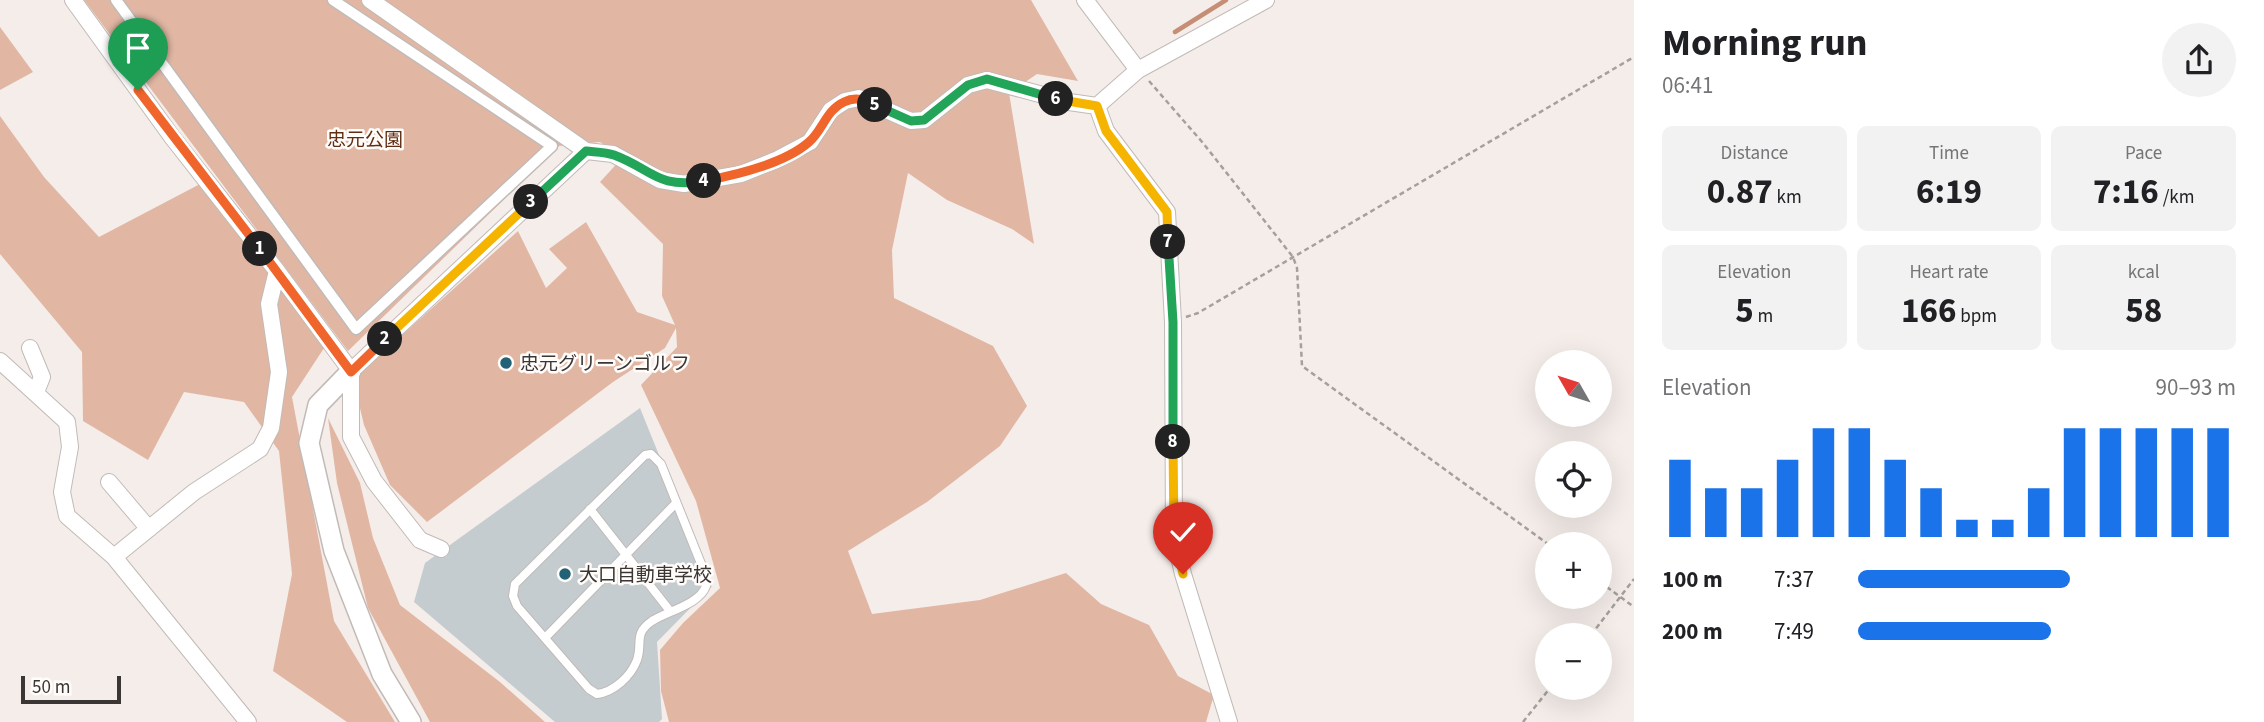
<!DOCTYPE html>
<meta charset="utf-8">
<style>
body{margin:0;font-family:"Source Sans 3","Noto Sans JP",sans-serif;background:#f2f2f2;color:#202124;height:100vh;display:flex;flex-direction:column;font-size:26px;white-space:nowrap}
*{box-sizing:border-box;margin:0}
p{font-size:23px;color:#757577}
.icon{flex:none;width:38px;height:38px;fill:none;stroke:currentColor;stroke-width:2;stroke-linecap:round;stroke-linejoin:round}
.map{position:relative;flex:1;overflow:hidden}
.panel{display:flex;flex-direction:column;background:#fff;width:630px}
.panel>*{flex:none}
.needle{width:46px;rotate:309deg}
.tools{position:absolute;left:1535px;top:350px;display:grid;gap:14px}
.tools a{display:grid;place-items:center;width:77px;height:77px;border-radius:50%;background:#fff;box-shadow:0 7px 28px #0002;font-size:35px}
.scale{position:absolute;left:21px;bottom:18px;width:100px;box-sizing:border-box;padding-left:7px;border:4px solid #393635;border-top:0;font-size:19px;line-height:24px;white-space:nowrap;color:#393635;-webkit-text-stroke:5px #fffcfa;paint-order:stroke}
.pin{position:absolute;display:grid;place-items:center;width:60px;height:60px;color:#fff;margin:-72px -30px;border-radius:50% 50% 50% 0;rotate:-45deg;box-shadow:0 0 7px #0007}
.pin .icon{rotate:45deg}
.km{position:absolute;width:35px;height:35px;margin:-18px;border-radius:50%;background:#222;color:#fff;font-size:19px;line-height:35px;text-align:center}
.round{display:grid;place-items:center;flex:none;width:74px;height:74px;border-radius:37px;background:#f2f2f2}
.summary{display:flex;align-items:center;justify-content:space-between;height:119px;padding:0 28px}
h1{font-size:38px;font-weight:700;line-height:52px}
.figures{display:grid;grid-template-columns:repeat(3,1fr);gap:10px;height:119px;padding:7px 28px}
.figures div{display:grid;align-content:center;border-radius:10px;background:#f2f2f2;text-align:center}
.figures b{font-size:35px;font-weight:700}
.figures small{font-size:19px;font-weight:400}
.figures p{font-size:19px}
.chart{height:196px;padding:14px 28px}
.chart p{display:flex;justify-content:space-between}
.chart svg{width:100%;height:126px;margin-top:7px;stroke:#1a73e8;stroke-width:6}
ul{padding:0 28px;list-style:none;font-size:23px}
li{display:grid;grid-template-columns:112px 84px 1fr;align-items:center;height:52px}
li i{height:18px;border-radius:9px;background:#1a73e8}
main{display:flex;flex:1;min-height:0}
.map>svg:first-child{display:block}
.green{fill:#e1b7a4}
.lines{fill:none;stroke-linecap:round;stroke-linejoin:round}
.stream{stroke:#c68e74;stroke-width:4.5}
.building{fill:#c4cccf}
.service-casing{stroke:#c1bab7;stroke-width:10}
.pedestrian-casing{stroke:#c1bab7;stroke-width:13}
.minor-casing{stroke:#c1bab7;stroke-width:18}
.tertiary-casing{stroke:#c1bab7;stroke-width:22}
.path{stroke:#a59f9d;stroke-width:2.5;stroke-dasharray:5 3.5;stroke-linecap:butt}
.service{stroke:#fff;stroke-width:8}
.pedestrian{stroke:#fff;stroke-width:10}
.minor{stroke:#fff;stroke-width:16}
.tertiary{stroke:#fff;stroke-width:19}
.split-1-casing{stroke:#fff;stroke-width:14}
.split-2-casing{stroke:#fff;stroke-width:14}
.split-3-casing{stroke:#fff;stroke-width:14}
.split-4-casing{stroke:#fff;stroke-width:14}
.split-5-casing{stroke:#fff;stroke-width:14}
.split-6-casing{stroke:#fff;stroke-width:14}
.split-7-casing{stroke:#fff;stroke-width:14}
.split-8-casing{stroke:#fff;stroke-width:14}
.split-9-casing{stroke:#fff;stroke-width:14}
.split-1{stroke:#f0652b;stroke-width:9}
.split-2{stroke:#f0652b;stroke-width:9}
.split-3{stroke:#f5b400;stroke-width:9}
.split-4{stroke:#22a559;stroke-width:9}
.split-5{stroke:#f0652b;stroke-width:9}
.split-6{stroke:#22a559;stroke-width:9}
.split-7{stroke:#f5b400;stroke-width:9}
.split-8{stroke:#22a559;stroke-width:9}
.split-9{stroke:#f5b400;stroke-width:9}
.poi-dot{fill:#216276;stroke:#fffcfa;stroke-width:2.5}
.labels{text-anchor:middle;stroke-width:5;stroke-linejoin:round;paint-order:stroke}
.park-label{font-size:19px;fill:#622d11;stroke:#fffcfa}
.poi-label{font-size:19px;fill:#393635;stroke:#fffcfa;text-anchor:start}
</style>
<main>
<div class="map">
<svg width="1634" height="722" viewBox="0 0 1634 722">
<rect width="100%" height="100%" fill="#f5edea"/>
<path class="green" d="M84 0H1031L1078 81 1037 74 1009 93 1034 244 1012 229 947 200 908 173 892 250 894 298 993 346 1027 406 1000 446 927 502 848 551 872 614 980 600 1066 573 1101 604 1149 625 1178 676 1214 695 1206 722H669L661 691 660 650 683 623 720 588 696 501 641 385 677 347 676 328 665 348 613 382 427 522 390 485 364 425 353 379 518 231 546 288 567 268 549 249 586 222 637 312 675 325 662 296 663 244 600 182 623 157 600 142 559 146 348 351Z
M0 27 33 72 0 90Z
M0 116 44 177 99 237 200 184 326 345 292 397 334 621 395 722H347L273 671 292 574 279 451 244 402 184 392 148 460 83 421 82 352 0 254Z
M328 418 360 483 373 538 400 605 500 682 545 722H430L368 608 337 483Z"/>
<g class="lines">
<path class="stream" d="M1175 32 1226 0"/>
</g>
<path class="building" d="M640 408 712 586 657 642 662 719 659 722H555L414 602 425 563Z"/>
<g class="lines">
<defs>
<path id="service" d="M651 454 661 464 704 571 706 586C700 604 668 611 652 621 633 634 643 643 637 660 631 676 614 692 597 694L589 689 517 606 513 596 515 584 645 455Z
M590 509 670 611
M545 638 676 503"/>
<path id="pedestrian" d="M116 0 356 329 552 146 333 0"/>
<path id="minor" d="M73 0 172 137 277 271 351 371V437L374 481 420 540 441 549
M370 0 586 151 613 154 660 180 684 184 741 174 776 160 810 142 831 110 845 101 859 98 911 121 924 120 968 85 987 80 1069 102 1097 106 1138 70 1266 0
M1085 0 1138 70
M1097 106 1106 131 1167 212 1173 322 1174 534 1183 574 1229 722
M30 348 42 377 36 392
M0 361 67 422 70 447 62 492 67 516 114 557 248 722
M351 371 586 151
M109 482 149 529
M114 557 194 492 260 449 271 428 279 372 269 304 277 271"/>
<path id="tertiary" d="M351 371 318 405 309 443 334 551 382 674 411 722"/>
</defs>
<use href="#service" class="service-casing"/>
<use href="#pedestrian" class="pedestrian-casing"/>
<use href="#minor" class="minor-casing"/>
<use href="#tertiary" class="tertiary-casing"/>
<path class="path" d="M1149 81 1203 143 1293 257 1297 268 1302 366 1548 544
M1186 317 1198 313 1634 57
M1600 582 1634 607
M1591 635 1634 579
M1523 722 1550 688"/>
<use href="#service" class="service"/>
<use href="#pedestrian" class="pedestrian"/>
<use href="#minor" class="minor"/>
<use href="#tertiary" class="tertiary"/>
</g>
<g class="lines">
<defs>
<path id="split-1" d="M138 90 260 249"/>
<path id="split-2" d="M260 249 351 372 385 339"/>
<path id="split-3" d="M385 339 531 202"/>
<path id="split-4" d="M531 202 586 151C595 152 606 152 614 155 652 169 657 189 704 181"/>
<path id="split-5" d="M704 181C736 175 784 164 809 142 823 130 826 110 844 102 856 96 864 100 875 105"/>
<path id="split-6" d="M875 105 911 121 924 120 968 85 987 79 1056 99"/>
<path id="split-7" d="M1056 99 1097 106 1106 131 1167 212 1168 242"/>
<path id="split-8" d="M1168 242 1173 322V442"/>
<path id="split-9" d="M1173 442 1174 534 1183 574"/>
</defs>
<use href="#split-1" class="split-1-casing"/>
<use href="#split-2" class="split-2-casing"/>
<use href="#split-3" class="split-3-casing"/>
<use href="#split-4" class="split-4-casing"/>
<use href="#split-5" class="split-5-casing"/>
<use href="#split-6" class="split-6-casing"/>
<use href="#split-7" class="split-7-casing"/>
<use href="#split-8" class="split-8-casing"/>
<use href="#split-9" class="split-9-casing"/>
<use href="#split-1" class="split-1"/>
<use href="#split-2" class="split-2"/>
<use href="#split-3" class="split-3"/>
<use href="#split-4" class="split-4"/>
<use href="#split-5" class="split-5"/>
<use href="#split-6" class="split-6"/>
<use href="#split-7" class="split-7"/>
<use href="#split-8" class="split-8"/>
<use href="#split-9" class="split-9"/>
</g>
<g class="poi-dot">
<circle cx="506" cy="363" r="7"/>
<circle cx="565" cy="574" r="7"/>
</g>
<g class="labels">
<g class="park-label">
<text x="365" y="146">忠元公園</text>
</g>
<g class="poi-label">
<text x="520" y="370">忠元グリーンゴルフ</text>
<text x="579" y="581">大口自動車学校</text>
</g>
</g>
</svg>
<div class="tools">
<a><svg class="needle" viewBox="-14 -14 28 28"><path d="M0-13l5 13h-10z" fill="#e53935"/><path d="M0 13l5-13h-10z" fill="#757577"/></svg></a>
<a><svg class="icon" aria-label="locate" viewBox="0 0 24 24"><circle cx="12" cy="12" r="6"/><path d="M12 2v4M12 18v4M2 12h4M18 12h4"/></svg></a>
<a>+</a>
<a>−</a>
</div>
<div class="scale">50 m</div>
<div class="pin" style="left:138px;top:90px;background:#1e9e55"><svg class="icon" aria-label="arrive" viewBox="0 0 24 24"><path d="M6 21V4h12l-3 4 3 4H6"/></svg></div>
<div class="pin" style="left:1183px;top:574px;background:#d93025"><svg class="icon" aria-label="check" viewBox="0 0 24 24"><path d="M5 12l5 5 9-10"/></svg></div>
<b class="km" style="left:260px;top:249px">1</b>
<b class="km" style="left:385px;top:339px">2</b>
<b class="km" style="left:531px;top:202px">3</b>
<b class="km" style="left:704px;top:181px">4</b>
<b class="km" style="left:875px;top:105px">5</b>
<b class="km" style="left:1056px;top:99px">6</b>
<b class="km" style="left:1168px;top:242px">7</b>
<b class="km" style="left:1173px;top:442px">8</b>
</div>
<section class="panel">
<div class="summary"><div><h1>Morning run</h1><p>06:41</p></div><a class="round"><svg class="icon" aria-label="share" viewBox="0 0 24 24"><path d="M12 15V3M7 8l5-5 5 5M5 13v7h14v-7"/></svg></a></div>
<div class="figures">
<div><p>Distance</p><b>0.87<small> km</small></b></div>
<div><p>Time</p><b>6:19</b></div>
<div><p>Pace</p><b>7:16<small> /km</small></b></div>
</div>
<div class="figures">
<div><p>Elevation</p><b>5<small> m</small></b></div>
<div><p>Heart rate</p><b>166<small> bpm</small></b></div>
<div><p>kcal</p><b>58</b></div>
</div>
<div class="chart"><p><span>Elevation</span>90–93 m</p>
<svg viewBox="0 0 160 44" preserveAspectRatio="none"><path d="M5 44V17M15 44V27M25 44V27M35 44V17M45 44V6M55 44V6M65 44V17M75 44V27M85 44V38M95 44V38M105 44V27M115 44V6M125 44V6M135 44V6M145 44V6M155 44V6"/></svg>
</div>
<ul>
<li><b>100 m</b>7:37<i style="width:56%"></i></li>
<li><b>200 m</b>7:49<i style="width:51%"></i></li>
</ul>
</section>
</main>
